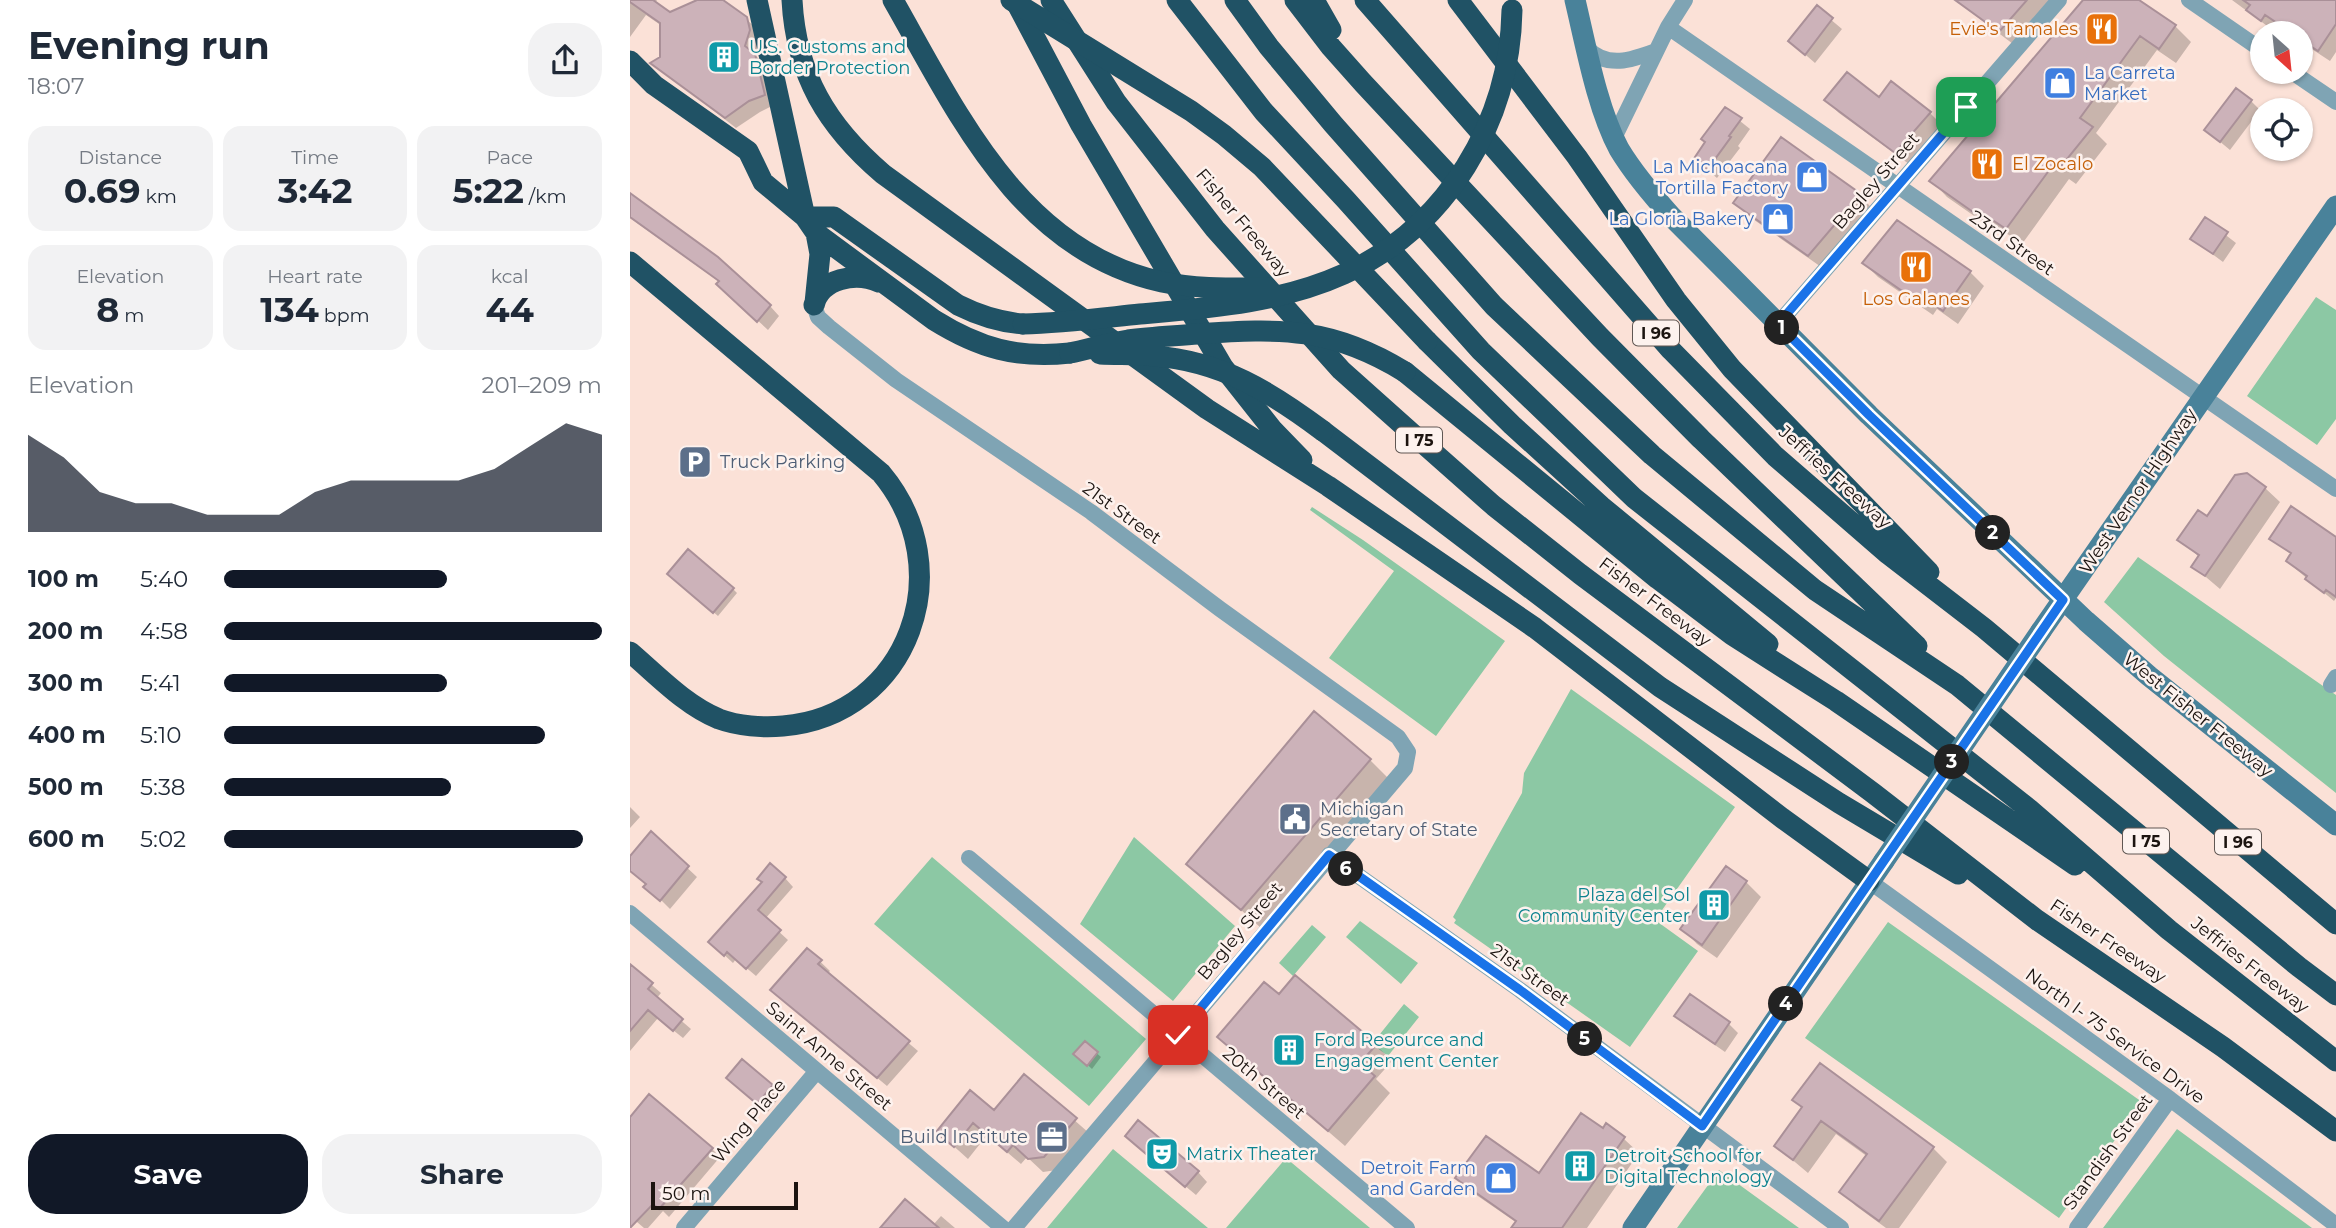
<!DOCTYPE html>
<meta charset="utf-8">
<style>
body{margin:0;font-family:Montserrat,sans-serif;background:#f2f2f3;color:#1f2937;height:100vh;display:flex;flex-direction:column;font-size:26px;white-space:nowrap}
*{box-sizing:border-box;margin:0}
p{font-size:23px;color:#747a83}
.icon{flex:none;width:38px;height:38px;fill:none;stroke:currentColor;stroke-width:2;stroke-linecap:round;stroke-linejoin:round}
.map{position:relative;flex:1;overflow:hidden}
.panel{display:flex;flex-direction:column;background:#fff;width:630px}
.panel>*{flex:none}
.needle{width:46px;rotate:153deg}
.fabs{position:absolute;left:1620px;top:21px;display:grid;gap:14px}
.fabs a{display:grid;place-items:center;width:63px;height:63px;border-radius:50%;background:#fff;box-shadow:0 2px 5px #0004;font-size:35px}
.scale{position:absolute;left:21px;bottom:18px;width:147px;box-sizing:border-box;padding-left:7px;border:4px solid #1c1410;border-top:0;font-size:19px;line-height:24px;white-space:nowrap;color:#1c1410;-webkit-text-stroke:5px #fdf2ee;paint-order:stroke}
.pin{position:absolute;display:grid;place-items:center;width:60px;height:60px;color:#fff;margin:-30px;border-radius:14px;box-shadow:0 4px 10px #0006}
.km{position:absolute;width:35px;height:35px;margin:-18px;border-radius:50%;background:#222;color:#fff;font-size:19px;line-height:35px;text-align:center}
.round{display:grid;place-items:center;flex:none;width:74px;height:74px;border-radius:28px;background:#f2f2f3}
.summary{display:flex;align-items:center;justify-content:space-between;height:119px;padding:0 28px}
h1{font-size:38px;font-weight:700;line-height:52px}
.metrics{display:grid;grid-template-columns:repeat(3,1fr);gap:10px;height:119px;padding:7px 28px}
.metrics div{display:grid;align-content:center;border-radius:18px;background:#f2f2f3;text-align:center}
.metrics b{font-size:35px;font-weight:700}
.metrics small{font-size:19px;font-weight:400}
.metrics p{font-size:19px}
.chart{height:196px;padding:14px 28px}
.chart p{display:flex;justify-content:space-between}
.chart svg{width:100%;height:126px;margin-top:7px;fill:#111827;opacity:.7}
.button{display:flex;gap:14px;margin-top:auto;padding:14px 28px}
.button a{flex:1;height:80px;border-radius:28px;background:#111827;color:#fff;font-size:28px;font-weight:700;line-height:80px;text-align:center}
.button a+a{background:#f2f2f3;color:#1f2937}
ul{padding:0 28px;list-style:none;font-size:23px}
li{display:grid;grid-template-columns:112px 84px 1fr;align-items:center;height:52px}
li i{height:18px;border-radius:9px;background:#111827}
main{display:flex;flex:1;min-height:0}
.map>svg:first-child{display:block}
.green{fill:#8cc8a4}
.shadow{fill:#0003}
.building{fill:#ccb2b9;stroke:#aa9098;stroke-width:2}
.lines{fill:none;stroke-linecap:round;stroke-linejoin:round}
.street{stroke:#7fa4b4;stroke-width:16}
.secondary{stroke:#49829a;stroke-width:21}
.highway{stroke:#205265;stroke-width:21}
.secondary-bridge{stroke:#49829a;stroke-width:21}
.highway-bridge{stroke:#205265;stroke-width:21}
.route-casing{stroke:#fff;stroke-width:14}
.route{stroke:#1a73e8;stroke-width:9}
.labels{text-anchor:middle;stroke-width:5;stroke-linejoin:round;paint-order:stroke}
.shield{fill:#fdf2ee;stroke:#605753;stroke-width:2}
.shield-label{font-size:16px;font-weight:bold;fill:#1c1410}
.food-label{font-size:18px;fill:#c56008;stroke:#fdf2ee;text-anchor:end}
.culture-label{font-size:18px;fill:#0d838f;stroke:#fdf2ee;text-anchor:start}
.shop-label{font-size:18px;fill:#366cbe;stroke:#fdf2ee;text-anchor:end}
.street-label{font-size:18px;fill:#1c1410;stroke:#fdf2ee}
.service-label{font-size:18px;fill:#4e5e75;stroke:#fdf2ee;text-anchor:start}
</style>
<main>
<section class="panel">
<div class="summary"><div><h1>Evening run</h1><p>18:07</p></div><a class="round"><svg class="icon" aria-label="share" viewBox="0 0 24 24"><path d="M12 15V3M7 8l5-5 5 5M5 13v7h14v-7"/></svg></a></div>
<div class="metrics">
<div><p>Distance</p><b>0.69<small> km</small></b></div>
<div><p>Time</p><b>3:42</b></div>
<div><p>Pace</p><b>5:22<small> /km</small></b></div>
</div>
<div class="metrics">
<div><p>Elevation</p><b>8<small> m</small></b></div>
<div><p>Heart rate</p><b>134<small> bpm</small></b></div>
<div><p>kcal</p><b>44</b></div>
</div>
<div class="chart"><p><span>Elevation</span>201–209 m</p>
<svg viewBox="0 0 160 44" preserveAspectRatio="none"><path d="M0 44V10L10 18L20 30L30 34L40 34L50 38L60 38L70 38L80 30L90 26L100 26L110 26L120 26L130 22L140 14L150 6L160 10V44z"/></svg>
</div>
<ul>
<li><b>100 m</b>5:40<i style="width:59%"></i></li>
<li><b>200 m</b>4:58<i style="width:100%"></i></li>
<li><b>300 m</b>5:41<i style="width:59%"></i></li>
<li><b>400 m</b>5:10<i style="width:85%"></i></li>
<li><b>500 m</b>5:38<i style="width:60%"></i></li>
<li><b>600 m</b>5:02<i style="width:95%"></i></li>
</ul>
<div class="button"><a>Save</a><a>Share</a></div>
</section>
<div class="map">
<svg width="1706" height="1228" viewBox="0 0 1706 1228">
<rect width="100%" height="100%" fill="#fbe1d7"/>
<path class="green" d="M1686 297 1706 310V419L1687 445 1617 396Z
M682 507 733 540 875 641 806 736 699 658 764 571 680 510Z
M1508 557 1706 695V793L1534 656 1474 602Z
M941 689 1105 807 1025 920 1068 951 1000 1047 824 923 826 920 823 917 892 793 894 773Z
M504 837 605 926 543 1001 450 924Z
M302 857 516 1039 459 1106 244 924Z
M730 921 788 963 771 984 716 937Z
M1258 922 1512 1102 1429 1218 1175 1038Z
M682 925 696 937 663 976 649 963Z
M774 1004 789 1017 758 1056 742 1044Z
M1547 1129 1682 1228H1473Z
M483 1149 578 1228H417Z
M656 1158 740 1228H596Z
M1089 1170 1169 1228H1047Z"/>
<path class="shadow" d="M0 0H27L25 3 40 14 71 0H90L116 19 128 30 130 42 126 56 136 66 144 105 130 112 106 128 23 63 32 58V26L16 15 0 37Z
M1325 0H1420L1383 44Z
M1455 0H1506L1545 26 1561 42 1546 63 1527 50 1466 133 1477 144 1446 184 1439 179 1392 244 1363 224 1360 227 1317 197 1302 181Z
M1602 0H1700L1706 4V52L1700 61 1671 42V33H1659L1647 25 1644 31Z
M1187 8 1212 29 1185 63 1170 50Z
M1196 100H1249L1300 113 1313 126 1279 164 1209 113Z
M1621 101 1630 110 1600 150 1576 130Z
M1095 109 1120 129 1108 146 1110 148 1087 178 1065 160Z
M0 195 140 306 149 316 138 330 98 293 90 282 0 218Z
M1230 196 1244 210 1194 269 1120 217 1106 203Z
M1575 219 1606 243 1593 262 1562 239Z
M1234 263 1340 272 1354 286 1328 324 1307 309 1303 315 1248 277Z
M1635 488 1650 502 1590 589 1563 566 1569 557 1550 539 1577 518Z
M1641 539H1706V598L1704 601 1667 570 1658 561 1662 555Z
M43 578 103 589 107 593 88 616Z
M740 760 759 779 631 928 559 863Z
M0 807 10 817 0 828Z
M21 834 67 877 40 909 0 869V859Z
M1096 868 1116 882 1131 897 1087 958 1067 944 1053 929Z
M155 878 163 887 135 919 158 940 126 976 106 959 103 963 89 950Z
M178 950 200 971 197 974 288 1051 257 1086 152 999Z
M0 966 31 993 26 999 61 1029 53 1038 28 1018 0 1051Z
M1060 996 1099 1024 1108 1033 1095 1052 1056 1025 1047 1016Z
M649 997 746 1045 762 1061 746 1079 760 1093 715 1146 589 1037Z
M455 1043 471 1057 462 1069 446 1054Z
M112 1061 151 1095 138 1112 108 1087Z
M394 1076 459 1133 427 1170 413 1172 397 1157 391 1164 357 1135 338 1159 308 1132 364 1112Z
M1165 1100 1303 1148 1317 1162 1269 1228H1256L1226 1206 1212 1192 1238 1157 1206 1134 1178 1173 1146 1146 1173 1108Z
M0 1120 82 1149 90 1157 39 1217 33 1211 18 1228H14L0 1216Z
M976 1126 994 1139 1009 1153 957 1228H883L887 1223 842 1192 828 1178 909 1175Z
M506 1145 568 1172 577 1182 566 1195Z
M311 1216 325 1228H252L303 1225Z"/>
<path class="building" d="M0 0H23L40 12 67 0H93L117 17 120 30 115 46 125 54 135 95 119 101 95 118 20 63 30 57V23L0 2Z
M1325 0H1397L1369 32Z
M1453 0H1509L1546 25 1529 49 1510 36 1450 118 1463 127 1429 169 1423 165 1376 229 1346 209 1343 212 1299 181Z
M1613 0H1706V24L1688 51 1671 40V33H1662L1635 15 1631 21 1616 10 1620 5Z
M1187 5 1203 18 1175 55 1158 41Z
M1217 72 1249 97 1261 81 1301 112 1265 153 1194 100Z
M1606 88 1622 100 1590 142 1574 130Z
M1095 107 1112 118 1099 136 1101 137 1077 170 1063 160 1075 142 1071 139Z
M1151 137 1231 194 1178 256 1103 203Z
M0 193 88 257 141 305 127 322 86 284 89 281 0 217Z
M1575 217 1598 232 1583 254 1560 239Z
M1267 220 1341 271 1313 311 1292 296 1288 302 1232 263Z
M1617 473 1636 487 1575 576 1561 567 1569 555 1547 540 1568 510 1577 516 1605 475Z
M1661 506 1706 537V597L1696 590 1694 593 1675 579 1677 576 1656 561 1661 553 1639 539Z
M58 549 104 588 83 613 37 574Z
M684 711 741 759 611 910 556 864Z
M21 831 59 866 30 901 13 887 16 884 0 871V856Z
M140 863 156 877 128 910 151 930 116 969 97 952 94 956 78 942 132 882 127 879Z
M1096 866 1117 881 1072 945 1050 929Z
M177 948 192 960 188 964 280 1041 247 1078 140 990Z
M0 964 23 983 18 989 53 1019 43 1031 18 1010 0 1031Z
M665 975 747 1044 730 1063 745 1076 698 1131 587 1037 634 982 649 994Z
M1060 994 1100 1022 1085 1044 1044 1016Z
M455 1041 468 1052 457 1066 443 1054Z
M112 1059 143 1085 127 1104 96 1078Z
M1190 1063 1304 1147 1249 1221 1209 1192 1237 1154 1191 1121 1163 1160 1144 1146 1172 1107 1162 1100Z
M394 1074 447 1118 414 1157 398 1159 383 1145 377 1152 343 1123 324 1147 306 1132 340 1090 364 1110Z
M19 1094 83 1148 29 1209 23 1204 0 1228V1117Z
M951 1113 973 1128 976 1123 995 1137 932 1228H881L886 1221 825 1178 856 1136 909 1173Z
M508 1120 569 1171 555 1187 495 1136Z
M275 1199 309 1228H250Z"/>
<g class="lines">
<path class="street" d="M1559 0 1633 51
M1038 27 1706 489
M957 48C977 69 1002 60 1026 51
M1662 72 1706 102
M984 138 1038 27 1055 0
M184 305 188 317 199 327 266 380 461 512 590 609 768 737 778 752 775 768 384 1228
M1148 324 1429 0
M1701 685 1706 677
M699 855 890 990 1211 1228
M339 858 777 1228
M1239 881 1540 1099 1706 1225
M0 913 373 1228
M54 1228 187 1071
M1447 1228 1540 1099"/>
<path class="secondary" d="M945 0C956 46 967 108 989 149 1004 174 1022 195 1042 217L1239 415 1456 621 1519 676 1706 825
M1411 631 1706 206
M1003 1228 1254 861"/>
<path class="highway" d="M127 0 175 217
M162 0C166 75 197 126 253 174L577 409 698 486 905 628 1152 818 1239 881
M385 0 451 125 593 367 642 429 672 460
M421 0 486 102 585 229 711 370 795 445 864 506 950 574 1243 793 1407 920 1593 1047 1706 1131
M547 0 634 112 716 200 851 351 1004 498 1399 809 1539 930 1706 1061
M605 0 639 47 703 124 864 306 1022 455 1185 590 1327 685 1669 967 1706 995
M665 0 701 47 733 83 970 337 1071 439 1287 646
M684 0 701 30
M735 0 1041 350 1145 456 1258 554 1354 628 1706 924
M828 0 947 157 1046 300 1102 369 1299 572
M0 61 24 85 118 151 133 182 175 217 186 233 304 320C349 348 387 359 440 353
M175 217H204L328 305C350 316 369 322 393 324
M0 262 251 473C331 568 280 715 153 726 133 728 108 726 89 719 55 705 28 676 0 652
M185 303 190 254 186 233
M184 305C191 278 226 272 249 282
M797 341 882 425 971 506 1138 644
M775 372 1028 579 1102 635 1206 701 1445 865
M693 431 1030 687 1209 803 1328 874"/>
<path class="secondary-bridge" d="M1254 861 1411 631"/>
<path class="highway-bridge" d="M263 0C328 114 390 251 532 282 567 289 602 288 637 288
M381 0 561 111 594 135 632 167 797 341
M393 324C433 323 471 318 510 314 579 308 650 303 714 274 817 227 880 122 882 10
M440 353C459 349 479 343 498 340 521 337 545 336 568 334 651 328 702 327 775 372
M470 354C488 355 506 354 524 356 591 361 641 392 693 431"/>
</g>
<g class="lines">
<defs>
<path id="route" d="M548 1035 699 855 890 990 1072 1126 1433 600 1239 415 1148 324 1336 107"/>
</defs>
<use href="#route" class="route-casing"/>
<use href="#route" class="route"/>
</g>
<defs>
<symbol id="restaurant-square" viewBox="-11 -11 22 22"><rect x="-9" y="-9" width="18" height="18" rx="4" fill="#e8710a" stroke="#fdf2ee"/><path d="M-5-6h1v4h1v-4h1v4h1v-4h1v5L-1.5 .5V6h-2V.5L-5-1ZM5-6V6H3V1.5H1.5Q1.5-4 5-6Z" fill="#fff"/></symbol>
<symbol id="building-square" viewBox="-11 -11 22 22"><rect x="-9" y="-9" width="18" height="18" rx="4" fill="#0f9aa8" stroke="#fdf2ee"/><path d="M-4-6H4V6H1V3H-1V6H-4ZM-2.5-4.3h1.7v1.8h-1.7ZM.8-4.3h1.7v1.8H.8ZM-2.5-1h1.7V.8h-1.7ZM.8-1h1.7V.8H.8Z" fill="#fff"/></symbol>
<symbol id="shop-square" viewBox="-11 -11 22 22"><rect x="-9" y="-9" width="18" height="18" rx="4" fill="#3f7fe0" stroke="#fdf2ee"/><path d="M-5-2.5h2.3a2.7 3.5 0 0 1 5.4 0H5L5.5 6h-11ZM-1.5-2.5h3a1.5 2.3 0 0 0-3 0Z" fill="#fff"/></symbol>
<symbol id="parking-square" viewBox="-11 -11 22 22"><rect x="-9" y="-9" width="18" height="18" rx="4" fill="#5c6f8a" stroke="#fdf2ee"/><path d="M-3.5-5.5H1a3.5 3.5 0 0 1 0 7H-1V5.5H-3.5ZM-1-3.4V-.6H.8a1.4 1.4 0 0 0 0-2.8Z" fill="#fff"/></symbol>
<symbol id="civic-square" viewBox="-11 -11 22 22"><rect x="-9" y="-9" width="18" height="18" rx="4" fill="#5c6f8a" stroke="#fdf2ee"/><path d="M-.6-6.5H3V-4.5H.6V-3L4-1V1h2V6H-6V1h2V-1L-.6-3ZM-1.2 2.5V6h2.4V2.5Z" fill="#fff"/></symbol>
<symbol id="office-square" viewBox="-11 -11 22 22"><rect x="-9" y="-9" width="18" height="18" rx="4" fill="#5c6f8a" stroke="#fdf2ee"/><path d="M-6-3h4V-5.5h4V-3h4V5H-6ZM-1-4.5V-3h2v-1.5ZM-6 0V1H6V0Z" fill="#fff"/></symbol>
<symbol id="theatre-square" viewBox="-11 -11 22 22"><rect x="-9" y="-9" width="18" height="18" rx="4" fill="#0f9aa8" stroke="#fdf2ee"/><path d="M-5-5.5Q0-4 5-5.5V0Q5 5 0 6Q-5 5-5 0ZM-3.3-2.5H-1v1.5H-3.3ZM1-2.5H3.3v1.5H1ZM-2.8 1Q0 5.5 2.8 1Z" fill="#fff"/></symbol>
</defs>
<g fill-rule="evenodd">
<use href="#restaurant-square" x="1453" y="10" width="38" height="38"/>
<use href="#building-square" x="75" y="38" width="38" height="38"/>
<use href="#shop-square" x="1411" y="64" width="38" height="38"/>
<use href="#restaurant-square" x="1338" y="145" width="38" height="38"/>
<use href="#shop-square" x="1163" y="158" width="38" height="38"/>
<use href="#shop-square" x="1129" y="200" width="38" height="38"/>
<use href="#restaurant-square" x="1267" y="248" width="38" height="38"/>
<use href="#parking-square" x="46" y="443" width="38" height="38"/>
<use href="#civic-square" x="646" y="800" width="38" height="38"/>
<use href="#building-square" x="1065" y="886" width="38" height="38"/>
<use href="#building-square" x="640" y="1031" width="38" height="38"/>
<use href="#office-square" x="403" y="1118" width="38" height="38"/>
<use href="#theatre-square" x="513" y="1135" width="38" height="38"/>
<use href="#building-square" x="931" y="1147" width="38" height="38"/>
<use href="#shop-square" x="852" y="1159" width="38" height="38"/>
</g>
<g class="labels">
<g class="shield">
<rect x="1003" y="320.5" width="46" height="25" rx="5"/>
<rect x="766" y="427.5" width="46" height="25" rx="5"/>
<rect x="1493" y="828.5" width="46" height="25" rx="5"/>
<rect x="1585" y="829.5" width="46" height="25" rx="5"/>
</g>
<g class="shield-label">
<text x="1026" y="339">I 96</text>
<text x="789" y="446">I 75</text>
<text x="1516" y="847">I 75</text>
<text x="1608" y="848">I 96</text>
</g>
<g class="food-label">
<text x="1448" y="35">Evie's Tamales</text>
<text x="1382" y="170" text-anchor="start">El Zocalo</text>
<text x="1286" y="305" text-anchor="middle">Los Galanes</text>
</g>
<g class="culture-label">
<text x="119" y="53">U.S. Customs and<tspan x="119" dy="21">Border Protection</tspan></text>
<text x="1060" y="901" text-anchor="end">Plaza del Sol<tspan x="1060" dy="21">Community Center</tspan></text>
<text x="684" y="1046">Ford Resource and<tspan x="684" dy="21">Engagement Center</tspan></text>
<text x="556" y="1160">Matrix Theater</text>
<text x="974" y="1162">Detroit School for<tspan x="974" dy="21">Digital Technology</tspan></text>
</g>
<g class="shop-label">
<text x="1454" y="79" text-anchor="start">La Carreta<tspan x="1454" dy="21">Market</tspan></text>
<text x="1158" y="173">La Michoacana<tspan x="1158" dy="21">Tortilla Factory</tspan></text>
<text x="1124" y="225">La Gloria Bakery</text>
<text x="846" y="1174">Detroit Farm<tspan x="846" dy="21">and Garden</tspan></text>
</g>
<g class="street-label">
<text transform="translate(1246 181) rotate(-49)" y="6">Bagley Street</text>
<text transform="translate(613 223) rotate(50)" y="6">Fisher Freeway</text>
<text transform="translate(1382 243) rotate(35)" y="6">23rd Street</text>
<text transform="translate(1205 477) rotate(42)" y="6">Jeffries Freeway</text>
<text transform="translate(1508 491) rotate(-56)" y="6">West Vernor Highway</text>
<text transform="translate(492 513) rotate(36)" y="6">21st Street</text>
<text transform="translate(1025 602) rotate(37)" y="6">Fisher Freeway</text>
<text transform="translate(1568 715) rotate(39)" y="6">West Fisher Freeway</text>
<text transform="translate(610 931) rotate(-50)" y="6">Bagley Street</text>
<text transform="translate(1478 941) rotate(34)" y="6">Fisher Freeway</text>
<text transform="translate(1620 965) rotate(38)" y="6">Jeffries Freeway</text>
<text transform="translate(900 975) rotate(36)" y="6">21st Street</text>
<text transform="translate(1485 1036) rotate(36)" y="6">North I- 75 Service Drive</text>
<text transform="translate(199 1056) rotate(40)" y="6">Saint Anne Street</text>
<text transform="translate(634 1083) rotate(40)" y="6">20th Street</text>
<text transform="translate(119 1121) rotate(-50)" y="6">Wing Place</text>
<text transform="translate(1478 1152) rotate(-54)" y="6">Standish Street</text>
</g>
<g class="service-label">
<text x="90" y="468">Truck Parking</text>
<text x="690" y="815">Michigan<tspan x="690" dy="21">Secretary of State</tspan></text>
<text x="398" y="1143" text-anchor="end">Build Institute</text>
</g>
</g>
</svg>
<div class="fabs">
<a><svg class="needle" viewBox="-14 -14 28 28"><path d="M0-13l5 13h-10z" fill="#e53935"/><path d="M0 13l5-13h-10z" fill="#747a83"/></svg></a>
<a><svg class="icon" aria-label="locate" viewBox="0 0 24 24"><circle cx="12" cy="12" r="6"/><path d="M12 2v4M12 18v4M2 12h4M18 12h4"/></svg></a>
</div>
<div class="scale">50 m</div>
<div class="pin" style="left:1336px;top:107px;background:#1e9e55"><svg class="icon" aria-label="arrive" viewBox="0 0 24 24"><path d="M6 21V4h12l-3 4 3 4H6"/></svg></div>
<div class="pin" style="left:548px;top:1035px;background:#d93025"><svg class="icon" aria-label="check" viewBox="0 0 24 24"><path d="M5 12l5 5 9-10"/></svg></div>
<b class="km" style="left:1152px;top:328px">1</b>
<b class="km" style="left:1363px;top:533px">2</b>
<b class="km" style="left:1322px;top:762px">3</b>
<b class="km" style="left:1156px;top:1004px">4</b>
<b class="km" style="left:955px;top:1039px">5</b>
<b class="km" style="left:716px;top:869px">6</b>
</div>
</main>
